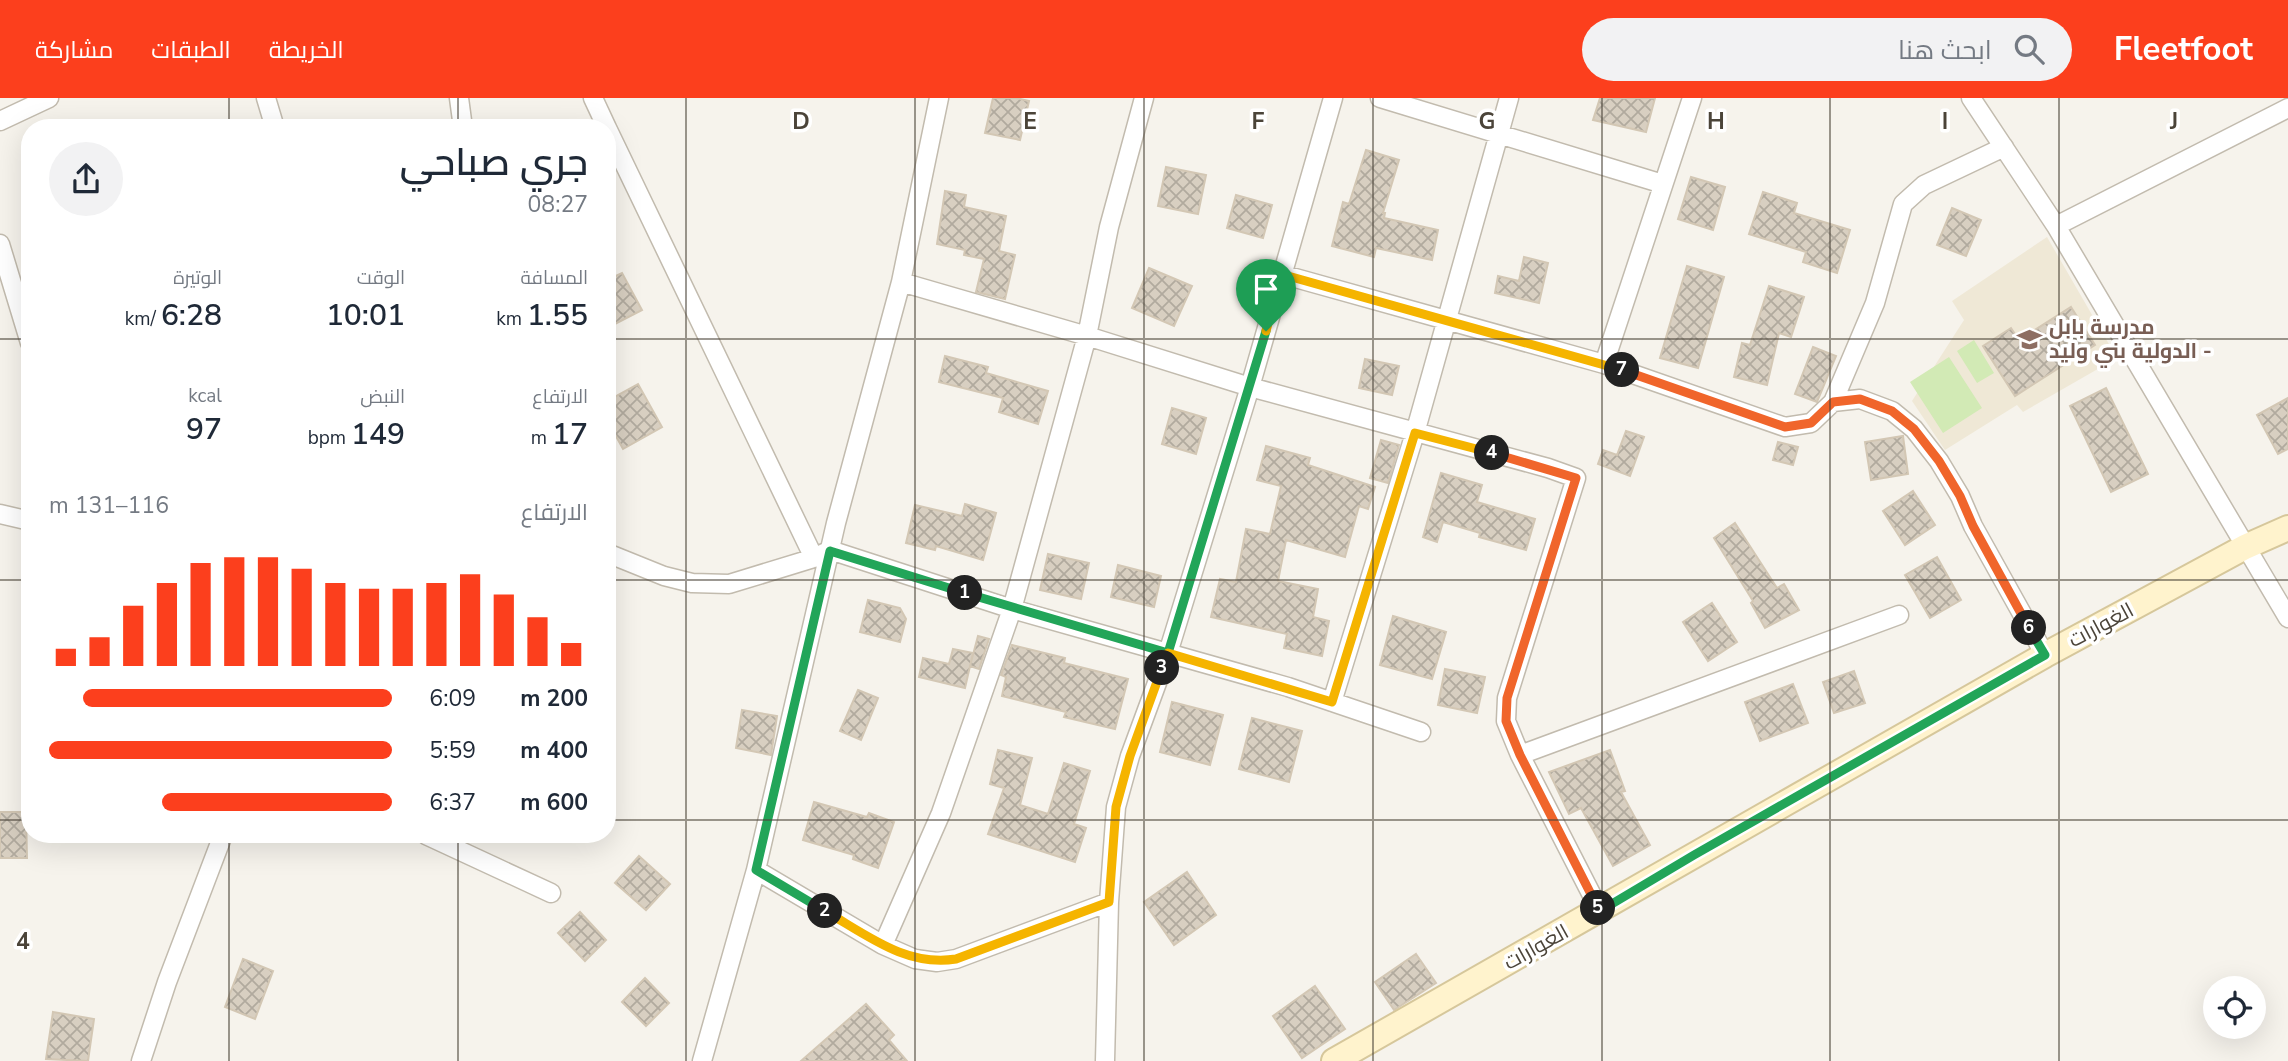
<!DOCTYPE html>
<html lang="ar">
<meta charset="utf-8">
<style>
body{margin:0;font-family:"Nunito Sans",Cairo,sans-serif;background:#f2f2f3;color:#1f2937;direction:rtl;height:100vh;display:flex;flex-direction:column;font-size:26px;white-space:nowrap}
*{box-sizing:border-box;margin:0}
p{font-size:23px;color:#747a83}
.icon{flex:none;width:38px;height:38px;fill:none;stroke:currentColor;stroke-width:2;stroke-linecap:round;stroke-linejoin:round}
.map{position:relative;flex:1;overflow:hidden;direction:ltr}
.sheet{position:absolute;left:21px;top:21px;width:595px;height:724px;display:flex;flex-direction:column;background:#fff;border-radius:28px;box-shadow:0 7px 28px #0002;direction:rtl}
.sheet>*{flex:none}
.buttons{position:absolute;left:2203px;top:878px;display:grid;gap:14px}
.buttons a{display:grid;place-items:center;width:63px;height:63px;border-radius:50%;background:#fff;box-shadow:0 7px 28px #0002;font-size:35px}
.pin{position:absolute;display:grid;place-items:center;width:60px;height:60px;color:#fff;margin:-72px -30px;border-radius:50% 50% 50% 0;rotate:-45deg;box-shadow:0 0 7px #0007}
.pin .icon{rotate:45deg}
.km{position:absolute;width:35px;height:35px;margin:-18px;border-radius:50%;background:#222;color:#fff;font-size:19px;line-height:35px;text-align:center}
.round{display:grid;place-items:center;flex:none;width:74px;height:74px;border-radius:37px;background:#f2f2f3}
.overview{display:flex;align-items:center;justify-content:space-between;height:119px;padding:0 28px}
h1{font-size:38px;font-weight:600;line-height:52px}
.stats{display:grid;grid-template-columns:repeat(3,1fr);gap:10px;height:119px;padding:7px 28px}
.stats div{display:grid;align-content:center}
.stats b{font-size:30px;font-weight:600}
.stats small{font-size:19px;font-weight:400}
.stats p{font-size:19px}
.chart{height:196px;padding:14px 28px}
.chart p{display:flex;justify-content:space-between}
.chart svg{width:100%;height:126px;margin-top:7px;stroke:#fc3f1d;stroke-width:6}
ul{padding:0 28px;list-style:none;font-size:23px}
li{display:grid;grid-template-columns:112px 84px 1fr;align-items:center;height:52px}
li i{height:18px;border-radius:9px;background:#fc3f1d}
header{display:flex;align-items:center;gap:42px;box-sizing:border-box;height:98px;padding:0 35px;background:#fc3f1d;color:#fff}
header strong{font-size:33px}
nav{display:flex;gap:38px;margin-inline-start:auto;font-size:24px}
.search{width:490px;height:63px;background:#f2f2f3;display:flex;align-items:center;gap:18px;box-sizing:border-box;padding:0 24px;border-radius:38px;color:#747a83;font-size:26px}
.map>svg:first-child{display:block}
.education{fill:#efe8d6}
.garden{fill:#d2eab5}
.building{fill:url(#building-cross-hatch);stroke:#d3c7b4;stroke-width:2}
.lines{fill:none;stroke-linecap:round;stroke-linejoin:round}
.street-casing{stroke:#c2bbae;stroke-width:21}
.secondary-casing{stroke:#d6c79b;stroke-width:28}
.street{stroke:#fff;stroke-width:18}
.secondary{stroke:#fff3cd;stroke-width:24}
.split-1-casing{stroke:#fff;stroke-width:14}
.split-2-casing{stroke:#fff;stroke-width:14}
.split-3-casing{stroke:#fff;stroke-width:14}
.split-4-casing{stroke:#fff;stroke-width:14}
.split-5-casing{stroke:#fff;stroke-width:14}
.split-6-casing{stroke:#fff;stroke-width:14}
.split-7-casing{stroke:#fff;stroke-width:14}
.split-8-casing{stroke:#fff;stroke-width:14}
.split-1{stroke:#22a559;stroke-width:9}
.split-2{stroke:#22a559;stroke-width:9}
.split-3{stroke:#f5b400;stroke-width:9}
.split-4{stroke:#f5b400;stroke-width:9}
.split-5{stroke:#f0652b;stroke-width:9}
.split-6{stroke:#22a559;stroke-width:9}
.split-7{stroke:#f0652b;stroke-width:9}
.split-8{stroke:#f5b400;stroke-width:9}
.grid{fill:none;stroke:#4b4439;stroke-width:2;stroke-opacity:0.55}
.labels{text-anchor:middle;stroke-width:7;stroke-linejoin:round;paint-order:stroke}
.education-label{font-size:21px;font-weight:bold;fill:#785e54;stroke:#fff;text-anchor:start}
.street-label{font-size:21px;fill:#4b4439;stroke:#fff}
.grid-label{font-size:23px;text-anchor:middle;font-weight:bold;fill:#4b4439;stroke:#fff;stroke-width:7;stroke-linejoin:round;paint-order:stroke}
</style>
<header>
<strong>Fleetfoot</strong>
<div class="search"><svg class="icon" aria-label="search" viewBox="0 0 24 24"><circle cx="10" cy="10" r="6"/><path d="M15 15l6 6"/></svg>ابحث هنا</div>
<nav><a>الخريطة</a><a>الطبقات</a><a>مشاركة</a></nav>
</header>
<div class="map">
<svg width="2288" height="963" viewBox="0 0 2288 963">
<defs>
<pattern id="building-cross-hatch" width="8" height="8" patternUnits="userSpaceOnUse" patternTransform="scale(1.75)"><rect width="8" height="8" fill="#d8cfc1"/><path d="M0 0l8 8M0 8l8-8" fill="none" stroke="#b1aa9e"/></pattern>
</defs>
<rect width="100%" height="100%" fill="#f6f3ec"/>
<path class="education" d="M2047 139 2117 260 2023 314 2017 307 1945 352 1912 303 1964 222 1952 203Z"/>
<path class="garden" d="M1974 242 1994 275 1977 285 1957 253Z
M1949 259 1982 310 1943 335 1910 284Z"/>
<path class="building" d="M993 0H1016L1029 3 1020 42 985 35Z
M1600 0H1655L1646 34 1593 22Z
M1366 52 1399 62 1383 115H1385L1384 120 1438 132 1432 162 1376 150 1374 159 1332 148 1343 104 1349 106Z
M1166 69 1206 77 1198 116 1158 108Z
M1691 79 1725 89 1713 132 1678 121Z
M945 93 966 97 964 109 1006 118 999 153 1015 157 1005 201 976 194 984 161 964 157 965 152 937 146Z
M1763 94 1797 105 1794 115 1850 132 1837 175 1803 164 1806 154 1749 136Z
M1236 97 1272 107 1263 140 1227 130Z
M1952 110 1981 122 1966 158 1937 147Z
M1524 159 1548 165 1539 205 1495 195 1498 178 1519 183Z
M1687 168 1724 179 1698 270 1660 260Z
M1149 170 1192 188 1174 228 1132 210Z
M622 175 642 212 607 230V182Z
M1769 188 1804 199 1791 239 1779 235 1767 287 1734 279 1742 245 1750 247Z
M2071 209 2095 247 2015 298 1983 248 2011 230 2019 242Z
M1813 249 1836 258 1817 304 1795 296Z
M945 258 988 269 986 275 1048 293 1038 326 999 314 1003 300 939 284Z
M1365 261 1399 268 1392 297 1359 290Z
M638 286 662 329 623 351 607 322V303Z
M2106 290 2148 376 2111 394 2070 308Z
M2288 300V351L2278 356 2257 317Z
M1172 310 1206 320 1196 356 1162 346Z
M1626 333 1644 339 1630 378 1598 366 1603 352 1617 357Z
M1903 338 1908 376 1871 382 1865 344Z
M1381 342 1399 347 1388 385 1370 380Z
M1778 344 1798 349 1793 367 1773 362Z
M1266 348 1310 360 1308 367 1375 389 1368 411 1359 408 1345 459 1286 442 1278 483 1318 491 1313 519 1329 523 1322 558 1284 550 1287 536 1211 519 1220 481 1236 484 1246 431 1270 436 1281 388 1257 382Z
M1441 375 1482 387 1477 404 1535 421 1526 452 1479 439 1480 435 1443 424 1437 444 1423 439Z
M1913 393 1935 427 1905 447 1883 413Z
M965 406 996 415 983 462 936 448 935 452 906 445 915 407 962 418Z
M1735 425 1777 490 1784 486 1799 512 1765 530 1751 505 1753 503 1714 440Z
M1048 456 1089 465 1081 501 1040 492Z
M1937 459 1961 502 1930 520 1905 477Z
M1118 467 1161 478 1154 509 1111 499Z
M868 502 900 510 906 521 900 544 860 534Z
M1712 505 1737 544 1708 563 1683 524Z
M1393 518 1446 534 1432 581 1380 567Z
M978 538 989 541 979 571 970 568Z
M1012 547 1065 560 1064 565 1128 581 1115 631 1064 619 1066 614 1002 598 1006 579 1001 577Z
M953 551 973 555 965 590 919 579 923 560 949 566Z
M1445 571 1485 579 1477 615 1438 607Z
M1854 573 1865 605 1834 615 1823 584Z
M1793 586 1808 625 1760 643 1745 604Z
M858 592 878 600 861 642 840 633Z
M1172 604 1223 617 1210 667 1160 654Z
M742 612 777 618 771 657 736 650Z
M1252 620 1302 633 1289 684 1239 671Z
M998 652 1032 660 1020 707 1048 716 1064 665 1090 673 1074 726 1086 730 1075 764 988 736 1004 690 990 686Z
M1610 652 1625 693 1621 694 1650 747 1613 768 1581 710 1569 716 1549 674Z
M814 704 867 719 869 715 894 724 878 770 853 761 854 757 803 742Z
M0 714H26L27 760H0Z
M639 758 670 786 646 812 615 785Z
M1187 774 1216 817 1174 847 1144 804Z
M580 814 606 842 585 863 558 835Z
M1416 856 1436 885 1394 912 1375 884Z
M243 861 273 873 255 921 225 909Z
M645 880 669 905 646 928 622 904Z
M1315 888 1345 931 1302 960 1273 918Z
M866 906 894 937 889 942 907 963H801Z
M53 914 94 921 88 963 46 961Z"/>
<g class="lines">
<defs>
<path id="street" d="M266 0 275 30
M459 0 463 30
M593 0 607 30
M1380 0 1663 86
M1971 0 2056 128 2288 520
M0 23 49 0
M607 30 814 460
M2056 128 2288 10
M0 146 30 245
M1281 176 1604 266 1785 329 1811 325 1833 304 1875 205 1903 106 1924 87 2004 49
M901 184 1087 238 1250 289 1548 370 1576 380 1507 600 1506 623 1520 657 1600 813
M1604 266 1692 0
M1833 304 1860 301 1892 313 1914 331 1939 363 1960 398 1973 428 2045 557
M0 416 30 423
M607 455 664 478 692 485 729 486 814 460 830 452 1012 511 1288 589 1421 634
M1332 604 1415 335 1509 0
M1520 657 1899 517
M426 737 551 795
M756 772 883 847 915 861 937 864 956 861 1109 804
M883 847 941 715 1012 511 1087 238 1109 129 1144 0
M141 963 167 884 223 737
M702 963 756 772 836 425 901 184 939 0
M1105 963 1109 804 1116 709 1130 658 1168 555 1250 289 1333 0"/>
<path id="secondary" d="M1334 963 2045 557 2245 449 2288 430"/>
</defs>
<use href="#street" class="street-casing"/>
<use href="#secondary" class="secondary-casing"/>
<use href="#street" class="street"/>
<use href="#secondary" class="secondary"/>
</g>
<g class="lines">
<defs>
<path id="split-1" d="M965 495 1168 555 1266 233"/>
<path id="split-2" d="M825 813 756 772 830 453 965 495"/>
<path id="split-3" d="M825 813C867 837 906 869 956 861L1109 804 1116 709 1130 658 1162 570"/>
<path id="split-4" d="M1162 570 1168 555 1332 604 1415 335 1492 355"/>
<path id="split-5" d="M1492 355 1576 380 1507 600 1506 623 1520 657 1598 810"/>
<path id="split-6" d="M1598 810 1600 813 1694 757 2045 557 2029 530"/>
<path id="split-7" d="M1622 272 1785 329 1811 325 1833 304 1860 301 1892 313 1914 331 1939 363 1960 398 1973 428 2029 530"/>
<path id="split-8" d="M1266 233 1281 176 1622 272"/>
</defs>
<use href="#split-1" class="split-1-casing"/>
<use href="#split-2" class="split-2-casing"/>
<use href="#split-3" class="split-3-casing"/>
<use href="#split-4" class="split-4-casing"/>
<use href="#split-5" class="split-5-casing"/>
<use href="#split-6" class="split-6-casing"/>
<use href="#split-7" class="split-7-casing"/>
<use href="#split-8" class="split-8-casing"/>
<use href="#split-1" class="split-1"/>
<use href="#split-2" class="split-2"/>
<use href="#split-3" class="split-3"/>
<use href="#split-4" class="split-4"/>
<use href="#split-5" class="split-5"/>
<use href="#split-6" class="split-6"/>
<use href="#split-7" class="split-7"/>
<use href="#split-8" class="split-8"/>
</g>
<path class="grid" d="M229 0V30M458 0V30M686 0V963M915 0V963M1144 0V963M1373 0V963M1602 0V963M1830 0V963M2059 0V963M0 241H30M607 241H2288M0 482H30M607 482H2288M0 722H30M607 722H2288M229 737V963M458 737V963"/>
<defs>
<symbol id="school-bare" viewBox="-9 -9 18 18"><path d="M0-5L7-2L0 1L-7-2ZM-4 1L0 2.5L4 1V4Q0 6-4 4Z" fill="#8d6e63" stroke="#fff" stroke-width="2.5" paint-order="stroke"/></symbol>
</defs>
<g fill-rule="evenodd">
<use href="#school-bare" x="2012" y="224" width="35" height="35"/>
</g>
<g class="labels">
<g class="education-label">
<text x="2049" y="236">مدرسة بابل<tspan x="2049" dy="24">الدولية بني وليد -</tspan></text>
</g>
<g class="street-label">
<text transform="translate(2101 527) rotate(-28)" y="7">الغوارات</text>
<text transform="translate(1536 849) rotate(-29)" y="7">الغوارات</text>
</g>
</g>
<g class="grid-label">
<text x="801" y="31">D</text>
<text x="1030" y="31">E</text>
<text x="1258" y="31">F</text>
<text x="1487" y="31">G</text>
<text x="1716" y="31">H</text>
<text x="1945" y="31">I</text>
<text x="2174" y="31">J</text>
<text x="23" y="851">4</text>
</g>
</svg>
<div class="buttons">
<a><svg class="icon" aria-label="locate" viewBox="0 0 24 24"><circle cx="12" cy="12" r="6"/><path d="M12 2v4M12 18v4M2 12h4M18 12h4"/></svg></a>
</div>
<div class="pin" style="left:1266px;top:233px;background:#1e9e55"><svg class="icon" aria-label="arrive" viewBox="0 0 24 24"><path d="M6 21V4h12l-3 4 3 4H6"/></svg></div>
<b class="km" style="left:965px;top:495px">1</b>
<b class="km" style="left:825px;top:813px">2</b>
<b class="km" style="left:1162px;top:570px">3</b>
<b class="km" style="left:1492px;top:355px">4</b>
<b class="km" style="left:1598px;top:810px">5</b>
<b class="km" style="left:2029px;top:530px">6</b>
<b class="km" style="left:1622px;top:272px">7</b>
<section class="sheet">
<div class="overview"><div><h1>جري صباحي</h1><p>08:27</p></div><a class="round"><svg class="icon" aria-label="share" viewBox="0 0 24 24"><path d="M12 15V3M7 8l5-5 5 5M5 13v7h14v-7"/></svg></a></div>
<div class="stats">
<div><p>المسافة</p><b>1.55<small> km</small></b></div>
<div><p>الوقت</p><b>10:01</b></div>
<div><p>الوتيرة</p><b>6:28<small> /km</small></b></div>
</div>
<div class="stats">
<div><p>الارتفاع</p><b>17<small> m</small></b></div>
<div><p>النبض</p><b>149<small> bpm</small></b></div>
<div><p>kcal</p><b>97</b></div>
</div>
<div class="chart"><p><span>الارتفاع</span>116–131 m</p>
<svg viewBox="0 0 160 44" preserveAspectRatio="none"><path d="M5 44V38M15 44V34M25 44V23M35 44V15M45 44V8M55 44V6M65 44V6M75 44V10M85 44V15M95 44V17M105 44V17M115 44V15M125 44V12M135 44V19M145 44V27M155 44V36"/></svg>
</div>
<ul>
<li><b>200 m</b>6:09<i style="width:90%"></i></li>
<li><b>400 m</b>5:59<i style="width:100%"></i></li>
<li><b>600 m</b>6:37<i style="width:67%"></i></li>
</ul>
</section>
</div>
